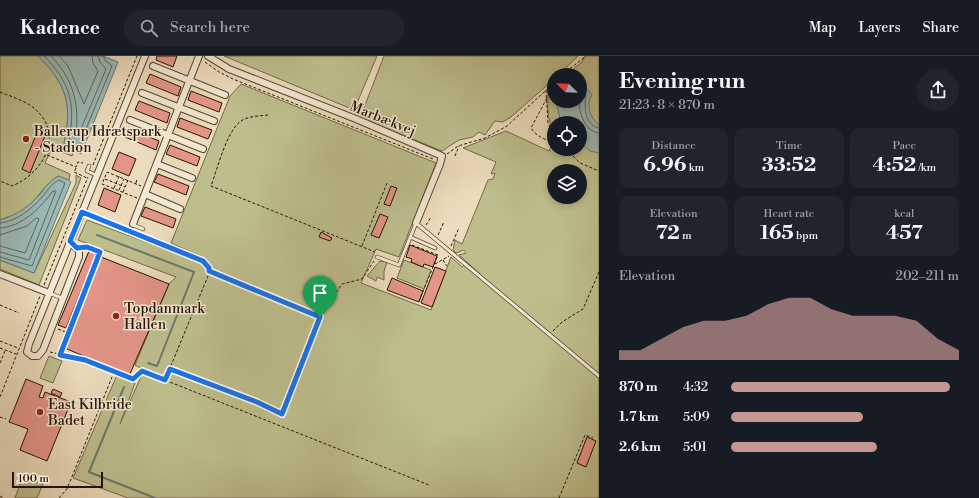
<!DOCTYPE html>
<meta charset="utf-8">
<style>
body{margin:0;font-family:"Libre Bodoni",serif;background:#20242c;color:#f1f3f6;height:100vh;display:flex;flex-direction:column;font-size:15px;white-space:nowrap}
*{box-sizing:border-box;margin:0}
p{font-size:13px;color:#9ea1a6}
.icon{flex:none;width:22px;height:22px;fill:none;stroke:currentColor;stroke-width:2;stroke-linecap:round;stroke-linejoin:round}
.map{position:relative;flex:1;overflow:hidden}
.sheet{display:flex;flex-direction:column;background:#171b24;width:380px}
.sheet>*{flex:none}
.needle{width:26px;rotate:293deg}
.fabs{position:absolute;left:547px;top:12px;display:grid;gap:8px}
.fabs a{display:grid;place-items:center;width:40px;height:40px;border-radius:50%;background:#171b24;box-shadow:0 2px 6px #0003;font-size:20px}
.scale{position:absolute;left:12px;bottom:10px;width:91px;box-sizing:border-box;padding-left:4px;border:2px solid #251500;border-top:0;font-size:11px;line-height:14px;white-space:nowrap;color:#251500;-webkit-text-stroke:3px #f3e8d4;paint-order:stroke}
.pin{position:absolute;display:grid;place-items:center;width:34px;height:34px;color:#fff;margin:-41px -17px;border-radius:50% 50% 50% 0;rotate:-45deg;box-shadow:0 0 4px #0007}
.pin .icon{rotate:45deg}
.round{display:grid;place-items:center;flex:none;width:42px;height:42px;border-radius:21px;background:#20242c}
.headline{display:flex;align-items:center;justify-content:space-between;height:68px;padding:0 20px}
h1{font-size:22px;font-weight:700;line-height:30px}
.metrics{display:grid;grid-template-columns:repeat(3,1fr);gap:6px;height:68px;padding:4px 20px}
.metrics div{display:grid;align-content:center;border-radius:10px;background:#20242c;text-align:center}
.metrics b{font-size:20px;font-weight:700}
.metrics small{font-size:11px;font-weight:400}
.metrics p{font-size:11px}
.chart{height:112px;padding:8px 20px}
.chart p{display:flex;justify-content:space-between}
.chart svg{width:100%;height:72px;margin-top:4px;fill:#c59692;opacity:.7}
ul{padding:0 20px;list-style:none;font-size:13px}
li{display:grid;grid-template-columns:64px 48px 1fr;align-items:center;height:30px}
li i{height:10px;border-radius:5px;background:#c59692}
header{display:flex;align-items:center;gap:24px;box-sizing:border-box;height:56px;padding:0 20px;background:#171b24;border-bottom:1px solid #363941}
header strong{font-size:19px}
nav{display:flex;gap:22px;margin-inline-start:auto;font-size:14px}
.search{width:280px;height:36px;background:#20242c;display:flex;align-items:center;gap:10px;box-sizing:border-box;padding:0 14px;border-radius:22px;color:#9ea1a6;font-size:15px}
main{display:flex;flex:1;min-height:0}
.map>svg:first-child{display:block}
.green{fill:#bebe8d;stroke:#726a46;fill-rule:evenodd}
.water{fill:#9abab7;stroke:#6b786e}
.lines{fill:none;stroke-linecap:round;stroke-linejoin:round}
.shore{stroke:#60685c;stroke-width:1}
.stream{stroke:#6b786e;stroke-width:2}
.building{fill:#e49588;stroke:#251500}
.lane-casing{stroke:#57472f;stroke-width:4.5}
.street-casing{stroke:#57472f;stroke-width:8}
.path{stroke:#251500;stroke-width:1;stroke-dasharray:3 2;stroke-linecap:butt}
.lane{stroke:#f3e8d4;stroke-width:3}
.street{stroke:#f3e8d4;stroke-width:6}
.route-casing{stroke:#fff;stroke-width:8}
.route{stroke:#1a73e8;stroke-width:5}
.poi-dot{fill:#8f2418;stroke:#f3e8d4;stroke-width:1.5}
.labels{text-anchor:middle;stroke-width:3;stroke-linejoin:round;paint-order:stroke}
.street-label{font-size:14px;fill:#251500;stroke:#f3e8d4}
.poi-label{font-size:14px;fill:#251500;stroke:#f3e8d4;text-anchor:start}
</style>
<header>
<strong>Kadence</strong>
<div class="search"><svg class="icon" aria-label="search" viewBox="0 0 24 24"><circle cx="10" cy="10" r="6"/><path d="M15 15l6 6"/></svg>Search here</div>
<nav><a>Map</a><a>Layers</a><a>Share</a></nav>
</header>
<main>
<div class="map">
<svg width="599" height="442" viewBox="0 0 599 442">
<rect width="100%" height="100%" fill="#ecdcbd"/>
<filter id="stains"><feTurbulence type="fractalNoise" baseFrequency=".005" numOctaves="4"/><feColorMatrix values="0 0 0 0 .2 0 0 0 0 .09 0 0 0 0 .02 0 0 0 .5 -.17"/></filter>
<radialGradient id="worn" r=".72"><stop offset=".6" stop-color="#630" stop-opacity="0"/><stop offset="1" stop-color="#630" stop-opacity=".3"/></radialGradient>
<path class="green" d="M0 0H38C66 27 73 48 64 87L71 91 73 98 72 100 52 92 45 107 70 118 69 124 58 120C43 129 36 146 21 156 15 159 7 161 0 164Z
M224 0H377L354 54Z
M384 0H578L558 19H554V23L511 61 503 66 495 65 485 79 479 76 473 81 459 84 442 95 360 62Z
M585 0H599V442H128L73 422 117 319 127 322 135 327 120 368 144 314 135 309 169 228 176 221 78 184 87 164 205 208 206 203 171 187 230 40 241 28 436 107 399 201 376 193 361 227 431 254 451 201 462 211 464 209 478 219 480 218 459 199 466 197 464 194 456 197 453 194 455 184 462 188 488 124 493 123 495 117 491 118 496 106 463 92 506 75 549 95 554 84V93H580V67H554V75C546 63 548 48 548 35L554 28V45H580V19H566L582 6ZM554 115H580V141H554Z
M76 119 81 122 39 229 0 213V204L34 217 76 127Z
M404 204 431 214 424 233 397 222Z
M380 205 387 206 384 215V224L377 221 376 225 367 220Z
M49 300 62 305 53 327 40 322Z
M23 420 43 428 37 442H15Z"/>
<path class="water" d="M38 0H103L118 6 81 98 73 94 64 87C73 47 66 28 38 0Z
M580 32 587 33 592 38C586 49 589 60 599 69V97L590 95 580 86V67H561L556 45H580Z
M58 120 69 124 71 126 34 217 0 204V164C16 159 29 151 40 138 46 130 50 125 58 120Z"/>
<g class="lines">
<path class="shore" d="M44 0C70 26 76 48 69 84L78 92 112 10 105 4 103 0
M51 0C72 21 80 48 76 78L78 80 106 13 100 6 98 0
M59 0 68 10 84 48 98 15 93 7 92 0
M580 36 586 38C584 48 584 70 599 72
M579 45C579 57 585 76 599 77
M0 167C17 165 32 153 43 140 48 134 51 128 59 124L65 127 32 210 0 201
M0 172C22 171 41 151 53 135H56L29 204 0 196
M0 179 27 170 36 162 39 163 25 197 0 190"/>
<path class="stream" d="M97 179 194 216 157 310 148 307
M124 331 89 416 155 442"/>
</g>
<path class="building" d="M157 0H177L173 11 156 4Z
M150 18 181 31 178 40 146 27Z
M191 35 222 47 219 56 188 44Z
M139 45 170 57 167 67 135 54Z
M180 62 212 74 208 83 177 71Z
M39 72 47 75 30 117 22 113Z
M128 72 159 85 156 94 125 81Z
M170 89 200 101 197 110 166 98Z
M119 96 136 103 129 120 112 113Z
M158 118 189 130 186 139 154 126Z
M391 130 397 132 390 150 384 148Z
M104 132 121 139 115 156 98 149Z
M145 151 176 163 173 172 141 160Z
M380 158 388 161 379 182 371 179Z
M321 176 332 182 330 185 319 181Z
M410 189 437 200 433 211 424 208 423 211 411 206 412 203 406 201Z
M89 195 96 198 66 272 58 269Z
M101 201 169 228 129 320 65 292Z
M435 211 446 215 432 251 421 247Z
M392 222 423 235 419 246 387 234Z
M26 323 43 330 39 341 43 342 45 336 71 346 47 405 20 394 28 373 9 366Z
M53 333 62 337 60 341 51 337Z
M587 381 596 385 586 411 577 407Z"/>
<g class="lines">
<defs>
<path id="lane" d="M89 110 87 115 96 119
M82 156 203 205 209 212V215
M133 169 143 173
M410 181 435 192
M377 201 399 209 416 167 599 320
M49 237 62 242"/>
<path id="street" d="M208 0 229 13 356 63 442 100 440 108 416 167
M153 10 225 39
M142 37 214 65
M130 64 203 93
M157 108 192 122
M145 138 180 153
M133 168 199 0
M70 185 79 195V201L43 294 38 300H32L27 296 29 288C67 192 106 96 145 0
M0 218 49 237"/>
</defs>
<use href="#lane" class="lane-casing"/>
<use href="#street" class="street-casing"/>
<path class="path" d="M205 6 219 16 233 23 433 103
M562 19 586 0
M546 34 548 67 554 79
M0 36C12 41 27 45 36 54 65 80 42 118 12 130L0 125
M547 42 531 72C536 80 545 84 554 86
M268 59C260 60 248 60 241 65 227 74 217 114 211 130L375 196
M566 93 580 107 599 115
M447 98 458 90 485 82 507 70 554 27
M47 99 76 111 78 106 83 107
M455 100 459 90
M93 109 137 0
M76 112 74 116 87 122
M105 123 125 131
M136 127 137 123
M114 132 120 118
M119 134 124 123
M123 136 128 124
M137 142 102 128 107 116 141 130
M426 169 431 161
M438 179 444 166
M412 189 438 199 419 245
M362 190 387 127
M451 190 459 172
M443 204 447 210
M435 208 449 200
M213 217 320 261 342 228 362 223 374 205
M44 229 88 121
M0 249 19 257
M58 273 68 277
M553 275 562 266 583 253 599 216
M0 285 18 292
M0 292 16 298
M50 296 85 304 133 323 142 315 429 429
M60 298 99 197 95 193 85 191
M0 307 5 295
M171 313 257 346 281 358 320 262
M165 324 208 220
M0 341 40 240
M0 361 6 363
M0 440 3 442
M59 442 67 433 114 316
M559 442 585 379 593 382"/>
<use href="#lane" class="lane"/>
<use href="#street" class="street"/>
</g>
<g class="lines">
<defs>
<path id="route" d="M82 156 203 205 209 212V215L320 261 282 358 257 346 170 313 165 324 142 315 133 323 85 304 60 299 100 196 87 191 77 192 70 185Z"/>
</defs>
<use href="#route" class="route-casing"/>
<use href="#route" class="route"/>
</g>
<g class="poi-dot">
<circle cx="26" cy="83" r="4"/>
<circle cx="116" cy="260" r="4"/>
<circle cx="40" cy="356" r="4"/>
</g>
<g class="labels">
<g class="street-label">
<text transform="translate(383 62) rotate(22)" y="5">Marbækvej</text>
</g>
<g class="poi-label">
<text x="34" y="80">Ballerup Idrætspark<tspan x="34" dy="16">- Stadion</tspan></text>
<text x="124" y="257">Topdanmark<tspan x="124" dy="16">Hallen</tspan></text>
<text x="48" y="353">East Kilbride<tspan x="48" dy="16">Badet</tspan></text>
</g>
</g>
<rect width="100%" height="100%" filter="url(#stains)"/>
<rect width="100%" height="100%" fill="url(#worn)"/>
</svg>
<div class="fabs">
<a><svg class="needle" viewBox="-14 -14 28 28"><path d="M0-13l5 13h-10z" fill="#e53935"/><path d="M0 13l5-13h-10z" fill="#9ea1a6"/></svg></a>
<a><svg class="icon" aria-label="locate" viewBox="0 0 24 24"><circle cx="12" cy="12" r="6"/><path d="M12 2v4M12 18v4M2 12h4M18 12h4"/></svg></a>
<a><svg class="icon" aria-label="layers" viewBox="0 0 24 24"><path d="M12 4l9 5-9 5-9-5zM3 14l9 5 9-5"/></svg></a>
</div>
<div class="scale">100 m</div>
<div class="pin" style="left:320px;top:261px;background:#1e9e55"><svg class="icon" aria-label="arrive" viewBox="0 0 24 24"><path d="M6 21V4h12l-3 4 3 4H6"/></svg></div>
</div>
<section class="sheet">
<div class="headline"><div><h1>Evening run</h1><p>21:23 · 8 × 870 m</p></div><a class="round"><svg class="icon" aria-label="share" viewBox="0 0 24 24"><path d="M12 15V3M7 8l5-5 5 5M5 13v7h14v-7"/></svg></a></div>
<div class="metrics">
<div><p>Distance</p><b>6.96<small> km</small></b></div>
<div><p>Time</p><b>33:52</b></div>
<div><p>Pace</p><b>4:52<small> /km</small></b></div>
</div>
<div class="metrics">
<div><p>Elevation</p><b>72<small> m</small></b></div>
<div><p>Heart rate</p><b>165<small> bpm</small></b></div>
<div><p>kcal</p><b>457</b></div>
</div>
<div class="chart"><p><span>Elevation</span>202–211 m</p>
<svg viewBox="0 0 160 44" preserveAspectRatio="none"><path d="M0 44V38L10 38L20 31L30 24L40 20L50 20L60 17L70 10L80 6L90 6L100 13L110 17L120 17L130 17L140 20L150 31L160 38V44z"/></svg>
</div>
<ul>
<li><b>870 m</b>4:32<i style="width:96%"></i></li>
<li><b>1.7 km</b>5:09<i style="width:58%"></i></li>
<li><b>2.6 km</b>5:01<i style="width:64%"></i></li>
</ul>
</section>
</main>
